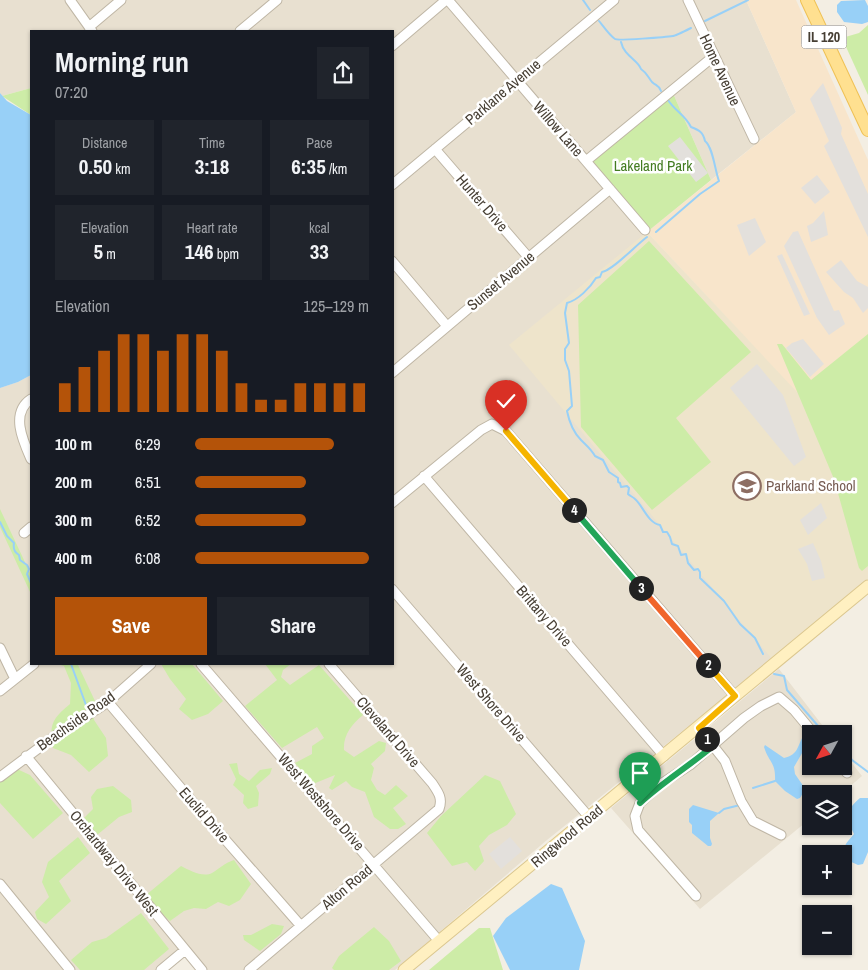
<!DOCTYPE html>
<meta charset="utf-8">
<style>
body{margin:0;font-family:"Archivo Narrow",sans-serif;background:#20242c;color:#f1f3f6;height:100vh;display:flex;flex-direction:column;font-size:19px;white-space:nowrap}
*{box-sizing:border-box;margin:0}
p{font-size:16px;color:#9ea1a6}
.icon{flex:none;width:28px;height:28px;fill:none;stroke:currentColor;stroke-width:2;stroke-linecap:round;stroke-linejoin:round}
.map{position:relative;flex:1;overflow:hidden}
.details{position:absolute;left:30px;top:30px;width:364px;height:635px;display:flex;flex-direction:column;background:#171b24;border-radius:0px;box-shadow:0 1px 4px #0004}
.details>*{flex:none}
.needle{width:32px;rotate:230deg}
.tools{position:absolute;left:802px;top:725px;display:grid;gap:10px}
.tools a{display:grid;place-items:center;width:50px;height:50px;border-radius:0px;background:#171b24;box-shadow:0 1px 4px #0004;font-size:25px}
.pin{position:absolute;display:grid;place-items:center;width:42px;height:42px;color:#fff;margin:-51px -21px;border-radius:50% 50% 50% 0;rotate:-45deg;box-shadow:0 0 5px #0007}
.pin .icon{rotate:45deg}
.km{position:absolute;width:25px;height:25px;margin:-12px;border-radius:50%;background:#222;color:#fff;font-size:14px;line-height:25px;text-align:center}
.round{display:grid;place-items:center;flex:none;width:52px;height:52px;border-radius:0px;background:#20242c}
.headline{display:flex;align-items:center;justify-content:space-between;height:85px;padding:0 25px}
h1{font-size:28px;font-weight:700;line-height:38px}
.stats{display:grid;grid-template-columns:repeat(3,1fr);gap:8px;height:85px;padding:5px 25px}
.stats div{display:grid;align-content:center;border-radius:0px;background:#20242c;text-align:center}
.stats b{font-size:21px;font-weight:700}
.stats small{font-size:14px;font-weight:400}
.stats p{font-size:14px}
.chart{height:140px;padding:10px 25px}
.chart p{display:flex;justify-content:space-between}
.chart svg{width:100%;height:90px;margin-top:5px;stroke:#b45309;stroke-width:6}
.button{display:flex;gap:10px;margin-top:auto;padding:10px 25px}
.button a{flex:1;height:58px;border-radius:0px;background:#b45309;color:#fff;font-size:20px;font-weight:700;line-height:58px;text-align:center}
.button a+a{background:#20242c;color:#f1f3f6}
ul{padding:0 25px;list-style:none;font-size:16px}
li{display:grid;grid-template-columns:80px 60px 1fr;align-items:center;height:38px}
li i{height:12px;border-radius:6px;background:#b45309}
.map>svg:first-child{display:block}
.residential{fill:#e8e0d0}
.commercial{fill:#f8e5cb}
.education{fill:#eee4cb}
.green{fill:#cdeca7}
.parking{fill:#e3e0dc}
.water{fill:#98d0f7}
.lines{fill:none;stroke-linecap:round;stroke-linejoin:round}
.stream{stroke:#98d0f7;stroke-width:2}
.street-casing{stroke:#bfb6a5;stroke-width:11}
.secondary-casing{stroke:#dbc78f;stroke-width:13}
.primary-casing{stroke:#efc155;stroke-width:14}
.street{stroke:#fff;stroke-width:9}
.secondary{stroke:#fff0c1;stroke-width:11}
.primary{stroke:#ffe090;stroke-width:12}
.split-1-casing{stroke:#fff;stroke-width:10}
.split-2-casing{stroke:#fff;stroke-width:10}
.split-3-casing{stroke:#fff;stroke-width:10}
.split-4-casing{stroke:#fff;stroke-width:10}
.split-5-casing{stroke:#fff;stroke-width:10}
.split-1{stroke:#22a559;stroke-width:6}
.split-2{stroke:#f5b400;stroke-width:6}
.split-3{stroke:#f0652b;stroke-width:6}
.split-4{stroke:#22a559;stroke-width:6}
.split-5{stroke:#f5b400;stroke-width:6}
.labels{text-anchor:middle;stroke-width:5;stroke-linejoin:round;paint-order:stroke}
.shield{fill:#fff;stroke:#7e7870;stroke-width:1}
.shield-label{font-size:14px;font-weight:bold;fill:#463e33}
.street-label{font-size:15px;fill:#463e33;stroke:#fff}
.park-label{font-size:15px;fill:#437c21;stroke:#fff}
.education-label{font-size:15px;fill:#785e54;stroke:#fff;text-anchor:start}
</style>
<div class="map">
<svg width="868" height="970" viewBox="0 0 868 970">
<rect width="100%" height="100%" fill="#f3eee3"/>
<path class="residential" d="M0 0H746L796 112 711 180 672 91 647 232 772 659 547 840 395 970H207L191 952 169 970H0V388L18 382 31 375V664H392V31H31V88L2 96 0 93Z
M779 669 829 734H811V766H844V753L862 776 841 794H811V818L700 909 611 808Z"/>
<path class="commercial" d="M746 0H796L868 160V337L797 393 647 232 796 112Z"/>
<path class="education" d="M647 232 797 392 868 337V579L772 659 509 345Z"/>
<path class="green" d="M868 25V95L842 38 859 33Z
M31 88V115L2 96Z
M672 91 711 180 647 232 586 161Z
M649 241 751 352 676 418 711 462 652 510 581 427 578 305Z
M868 334V566L862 571 859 568 834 479 777 344H782L811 380Z
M0 509 31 575V594L0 527Z
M57 664H79L78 665 95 701 94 720 106 738 108 756 89 772 71 755 53 748C49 724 52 719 70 704L71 683 64 666Z
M161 664H192L223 701 208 714 192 720 179 709 186 699 170 679Z
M265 664H291L283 670 281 677 290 685 319 665 363 715C352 724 343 735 344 750L354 757 379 741 386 743 385 751 371 764 374 768 371 780 377 790 385 795 396 785 408 796 393 808 406 824 398 829H390L374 817 365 792 352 787 346 781 332 790 329 788 335 775 313 784 295 763 312 754V746L324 738 317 727 282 748 245 706 277 680Z
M237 763 239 774 249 781 260 770 272 768 270 774 256 786 259 793 258 806 248 809 243 803 244 795 233 785 236 779 229 764Z
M17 769 30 775 63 813 33 839 0 803V782Z
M485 775 500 781 516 814 507 825 489 835 479 846 484 861 475 871 467 862 452 866 427 833 441 816Z
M113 786 131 800 132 812 119 817 97 835 89 829 83 819 93 809 91 797 97 789Z
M78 837 90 853 59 881 71 901 46 924 37 919 35 912 49 897 42 882 48 862Z
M234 860 251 884 240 900 229 906 218 902 206 909 194 908 184 911 170 921 160 912 146 895 181 866C189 870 203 878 212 873 220 868 225 863 234 860Z
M141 913 169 949 144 970H80L71 960 92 942 106 938Z
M272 924 284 926 281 934 260 951 244 940 243 935H251Z
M374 927 389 941 401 961 389 970H334L332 968 339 956Z
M479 928H490L503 970H429Z"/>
<path class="parking" d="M823 83 842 128 841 134 868 194V237L824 146 829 141 810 99Z
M680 137 708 173 696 182 668 146Z
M817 175 830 192 815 204 801 188Z
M824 211 828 235 811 242 807 226 813 223Z
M755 218 766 242 749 256 737 225Z
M798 231 834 311 839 310 845 324 829 335 817 318 784 246 793 232Z
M782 254 810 314 804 316 777 256Z
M841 260 857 281 868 287V308L863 313 853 298 844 292 826 272Z
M803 339 824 364 810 377 786 348 792 343Z
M757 364 783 395 806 457 794 466 730 388Z
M821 503 827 518 808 535 800 520Z
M813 543 821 561 825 578 812 581 807 564 798 549Z
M510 837 522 851 501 869 489 854Z"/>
<path class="water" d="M865 0 868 6V22L862 24 844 22 837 12V5L841 1Z
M0 93 7 101 31 115V375L18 382 0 388Z
M804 735 807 736 805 748 794 767 795 774 804 787 803 793 800 798 797 799 785 791 775 781C776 762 769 763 764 747L765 745 784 758C799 755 797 745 804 735Z
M860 798H868V852L863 864 858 865 847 860C841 846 846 844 854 834 846 817 845 811 860 798Z
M693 805 719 813 710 821V838L712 844 711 846H708L692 833V825L689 822V809Z
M551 884 562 888 585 941 579 970H510L493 936 506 918Z"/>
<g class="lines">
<path class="stream" d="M583 0 590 10
M599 21C603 26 610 36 615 39 617 41 667 37 673 36 675 36 687 30 691 28
M705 21 748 0
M621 42C624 56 638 60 641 69 647 73 648 77 652 82 656 86 659 85 661 91
M656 232 700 194 719 181C715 171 713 147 705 141 703 132 699 130 691 127 685 115 675 111 668 100
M647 237C636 245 612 271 602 272L600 277 596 278C590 288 578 300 567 303L565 313 569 343 565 349V360L569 371 572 406 567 411C569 421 574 433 581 440 587 446 591 449 595 456L603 460 609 472 618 478V482L620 483 621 487 627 486 629 488 628 494C630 496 633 497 635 499 643 506 648 523 660 525L663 532H667L670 537 672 544 678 546 681 555 686 554 688 563 694 570 698 569 700 572V578L724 601 740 624 755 638 763 654
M0 522 7 536 14 543C13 548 14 552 19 555L20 560 27 565 29 569 27 574 31 583
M71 664 86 705
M774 674 784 676 787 690 825 734
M844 748 852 760 868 772
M753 788 775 781
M719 813 724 809 740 805"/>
<defs>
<path id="street" d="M70 0 92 31
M448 0 645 230
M688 0 754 139
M89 27 121 0
M240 31 277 0
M392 46 446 0
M435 149 529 258
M586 161 714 56
M392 185 614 0
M392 261 447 326
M392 373 610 189
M31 399C10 413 23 441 31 459
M424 476 664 756
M392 503 481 430 492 424 506 431 735 696
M24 533 31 527
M392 589 589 817
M0 648 15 679
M201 664 439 941
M0 691 34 664
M108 702 208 820 301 926
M699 728 725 761 741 801 753 821 781 835
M26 756 202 970
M841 766 847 773
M0 777 55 736 108 702 151 664
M0 884 70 970
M696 896 638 830 635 816 640 803 661 784 690 765 744 718 761 706 779 697 794 710 814 734
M161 970 185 950
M249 970 439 809C443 798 438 792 432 783L329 664"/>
<path id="secondary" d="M404 970 868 586"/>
<path id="primary" d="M807 0 868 130"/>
</defs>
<use href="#street" class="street-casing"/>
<use href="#secondary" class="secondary-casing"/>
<use href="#primary" class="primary-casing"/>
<use href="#street" class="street"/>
<use href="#secondary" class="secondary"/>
<use href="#primary" class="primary"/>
</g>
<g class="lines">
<defs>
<path id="split-1" d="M640 803C663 782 689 766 713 746L707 739"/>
<path id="split-2" d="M707 739 699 728 735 696 708 665"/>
<path id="split-3" d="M641 588 708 665"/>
<path id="split-4" d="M574 510 641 588"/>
<path id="split-5" d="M506 431 574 510"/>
</defs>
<use href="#split-1" class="split-1-casing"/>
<use href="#split-2" class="split-2-casing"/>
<use href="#split-3" class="split-3-casing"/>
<use href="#split-4" class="split-4-casing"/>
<use href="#split-5" class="split-5-casing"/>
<use href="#split-1" class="split-1"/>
<use href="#split-2" class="split-2"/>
<use href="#split-3" class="split-3"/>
<use href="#split-4" class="split-4"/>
<use href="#split-5" class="split-5"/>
</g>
<defs>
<symbol id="school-ring" viewBox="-11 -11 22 22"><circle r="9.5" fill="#fff" stroke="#8d6e63" stroke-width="1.5"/><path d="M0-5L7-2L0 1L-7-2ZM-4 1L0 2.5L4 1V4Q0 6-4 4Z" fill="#8d6e63"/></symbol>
</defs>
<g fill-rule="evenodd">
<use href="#school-ring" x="731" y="470" width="32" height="32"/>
</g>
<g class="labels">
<rect class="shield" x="801.5" y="25.5" width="45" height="23" rx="4"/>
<g class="shield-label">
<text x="824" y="42">IL 120</text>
</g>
<g class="street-label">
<text transform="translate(720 70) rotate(65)" y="5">Home Avenue</text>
<text transform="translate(503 92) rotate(-40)" y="5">Parklane Avenue</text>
<text transform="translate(558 129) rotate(49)" y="5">Willow Lane</text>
<text transform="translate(482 203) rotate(49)" y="5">Hunter Drive</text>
<text transform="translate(501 281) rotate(-40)" y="5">Sunset Avenue</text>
<text transform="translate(544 616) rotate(49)" y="5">Brittany Drive</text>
<text transform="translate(491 703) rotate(49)" y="5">West Shore Drive</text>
<text transform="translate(76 721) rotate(-35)" y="5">Beachside Road</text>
<text transform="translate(388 732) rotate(49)" y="5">Cleveland Drive</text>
<text transform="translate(321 802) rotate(49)" y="5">West Westshore Drive</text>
<text transform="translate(204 815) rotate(49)" y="5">Euclid Drive</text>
<text transform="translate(567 836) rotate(-40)" y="5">Ringwood Road</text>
<text transform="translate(114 863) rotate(51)" y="5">Orchardway Drive West</text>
<text transform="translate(347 887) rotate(-40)" y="5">Alton Road</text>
</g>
<g class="park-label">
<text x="653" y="171">Lakeland Park</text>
</g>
<g class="education-label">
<text x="766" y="491">Parkland School</text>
</g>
</g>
</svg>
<div class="tools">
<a><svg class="needle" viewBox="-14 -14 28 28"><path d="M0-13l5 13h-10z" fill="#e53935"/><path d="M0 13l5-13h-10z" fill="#9ea1a6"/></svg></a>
<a><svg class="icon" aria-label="layers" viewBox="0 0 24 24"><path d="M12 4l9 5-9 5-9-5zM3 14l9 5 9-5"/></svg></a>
<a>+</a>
<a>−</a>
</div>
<div class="pin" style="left:640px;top:803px;background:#1e9e55"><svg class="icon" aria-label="arrive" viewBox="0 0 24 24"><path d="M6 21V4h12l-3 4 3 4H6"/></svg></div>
<div class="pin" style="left:506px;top:431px;background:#d93025"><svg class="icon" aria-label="check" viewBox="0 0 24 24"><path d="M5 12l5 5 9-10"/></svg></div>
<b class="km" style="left:707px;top:739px">1</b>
<b class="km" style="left:708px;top:665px">2</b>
<b class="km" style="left:641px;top:588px">3</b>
<b class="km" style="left:574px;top:510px">4</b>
<section class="details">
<div class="headline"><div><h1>Morning run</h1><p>07:20</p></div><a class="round"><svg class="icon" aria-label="share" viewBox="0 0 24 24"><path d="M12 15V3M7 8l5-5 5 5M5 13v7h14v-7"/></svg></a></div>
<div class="stats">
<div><p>Distance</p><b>0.50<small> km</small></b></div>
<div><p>Time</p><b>3:18</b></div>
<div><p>Pace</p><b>6:35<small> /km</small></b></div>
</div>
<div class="stats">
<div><p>Elevation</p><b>5<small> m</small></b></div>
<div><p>Heart rate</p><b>146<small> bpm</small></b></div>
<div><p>kcal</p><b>33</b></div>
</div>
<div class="chart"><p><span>Elevation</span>125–129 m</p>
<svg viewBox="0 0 160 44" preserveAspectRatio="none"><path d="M5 44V30M15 44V22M25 44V14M35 44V6M45 44V6M55 44V14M65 44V6M75 44V6M85 44V14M95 44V30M105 44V38M115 44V38M125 44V30M135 44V30M145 44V30M155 44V30"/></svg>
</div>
<ul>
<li><b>100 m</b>6:29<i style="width:80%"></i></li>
<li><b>200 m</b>6:51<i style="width:64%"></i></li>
<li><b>300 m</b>6:52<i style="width:64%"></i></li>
<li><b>400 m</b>6:08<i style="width:100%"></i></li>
</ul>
<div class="button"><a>Save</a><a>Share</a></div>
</section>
</div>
